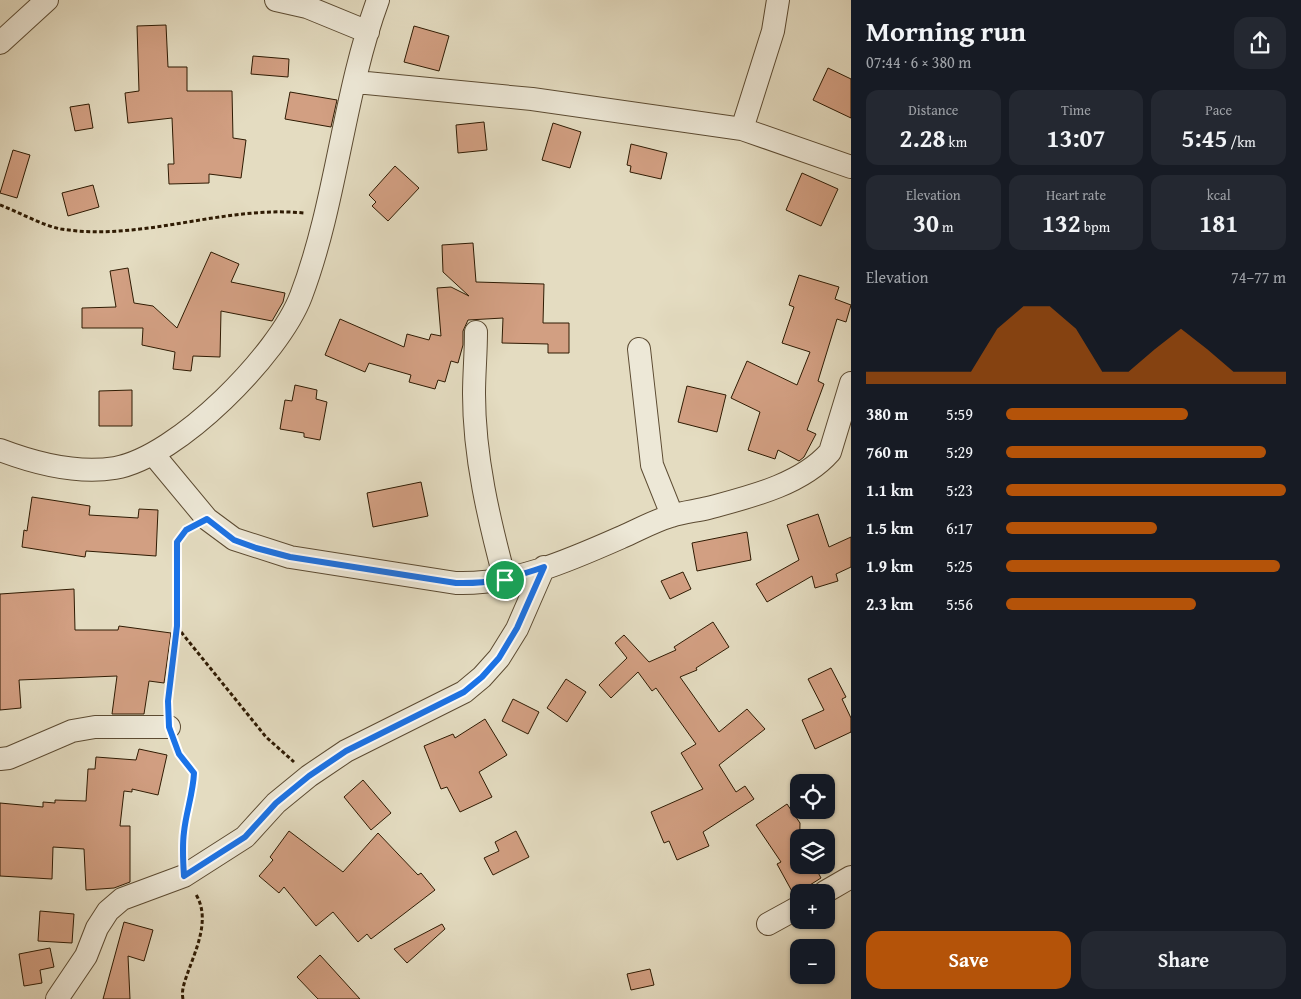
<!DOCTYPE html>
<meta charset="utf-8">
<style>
body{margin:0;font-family:"Gentium Book Plus",serif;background:#242831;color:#f1f3f6;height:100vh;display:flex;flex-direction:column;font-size:19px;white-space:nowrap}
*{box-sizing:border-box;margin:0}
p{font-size:16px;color:#9ea1a6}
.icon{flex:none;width:28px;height:28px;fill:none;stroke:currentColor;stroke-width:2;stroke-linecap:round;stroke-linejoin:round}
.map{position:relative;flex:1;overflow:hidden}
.side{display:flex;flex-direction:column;background:#171b24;width:450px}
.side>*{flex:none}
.buttons{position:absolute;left:790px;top:774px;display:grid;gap:10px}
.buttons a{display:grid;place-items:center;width:45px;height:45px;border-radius:10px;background:#171b24;box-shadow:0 1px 4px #0004;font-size:25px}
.pin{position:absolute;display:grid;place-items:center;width:42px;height:42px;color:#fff;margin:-21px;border:2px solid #fff;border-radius:50%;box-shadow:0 1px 5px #0007}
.round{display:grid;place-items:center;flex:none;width:52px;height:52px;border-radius:15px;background:#242831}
.summary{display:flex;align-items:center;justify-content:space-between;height:85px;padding:0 15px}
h1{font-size:28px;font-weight:700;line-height:38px}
.metrics{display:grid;grid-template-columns:repeat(3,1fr);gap:8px;height:85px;padding:5px 15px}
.metrics div{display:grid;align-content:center;border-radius:12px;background:#242831;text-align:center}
.metrics b{font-size:25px;font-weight:700}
.metrics small{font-size:14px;font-weight:400}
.metrics p{font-size:14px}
.chart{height:140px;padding:10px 15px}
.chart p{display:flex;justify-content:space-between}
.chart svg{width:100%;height:90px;margin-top:5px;fill:#b45309;opacity:.7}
.button{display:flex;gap:10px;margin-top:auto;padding:10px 15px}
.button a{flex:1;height:58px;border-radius:15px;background:#b45309;color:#fff;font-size:20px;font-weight:700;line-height:58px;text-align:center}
.button a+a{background:#242831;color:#f1f3f6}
ul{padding:0 15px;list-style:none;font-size:16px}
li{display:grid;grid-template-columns:80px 60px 1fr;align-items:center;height:38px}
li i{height:12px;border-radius:6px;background:#b45309}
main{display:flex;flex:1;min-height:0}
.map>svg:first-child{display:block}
.building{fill:#d29f82;stroke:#2f1b03}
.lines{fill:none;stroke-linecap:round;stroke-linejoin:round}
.minor-casing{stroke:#5c4b32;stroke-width:24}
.path{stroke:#2f1b03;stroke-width:3;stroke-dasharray:4 2.5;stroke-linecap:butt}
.minor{stroke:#ede8d7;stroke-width:22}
.route-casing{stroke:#fff;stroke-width:10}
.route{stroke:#1a73e8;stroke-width:6}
</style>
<main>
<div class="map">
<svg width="851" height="999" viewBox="0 0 851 999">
<rect width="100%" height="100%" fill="#e4dcc1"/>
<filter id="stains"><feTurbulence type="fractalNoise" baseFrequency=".004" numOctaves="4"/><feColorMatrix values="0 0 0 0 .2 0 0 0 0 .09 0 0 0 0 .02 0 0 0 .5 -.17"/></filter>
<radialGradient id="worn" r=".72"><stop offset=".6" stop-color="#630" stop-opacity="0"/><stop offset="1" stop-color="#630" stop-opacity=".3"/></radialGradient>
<path class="building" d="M166 25 168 67H187V91H232L233 138 246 140 241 178 209 174V183L169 184 168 164H174L172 118 128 123 125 93 139 91 137 26Z
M414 26 449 36 439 71 404 62Z
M253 56 289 59 288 77 251 74Z
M828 68 851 79V118L813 100Z
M290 92 337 100 331 127 285 119Z
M89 104 93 128 75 131 70 107Z
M484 122 487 150 458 153 456 125Z
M553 123 581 132 570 168 542 160Z
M631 144 667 153 661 179 630 172 631 166 627 165Z
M13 150 30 155 17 198 0 193Z
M395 166 419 188 388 221 372 206 376 202 369 195Z
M802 173 838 189 821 226 786 210Z
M93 185 99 207 68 216 62 193Z
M473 243 476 282 544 284 543 323H569V353H548V344L502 343 503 318 468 320 463 331V345L458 363 451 361 445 382 438 380 435 389 409 382 411 375 369 363 365 372 325 355 340 319 404 347 407 334 429 340 431 334 441 336 437 288 451 287 469 296 443 272 442 245Z
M211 252 239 264 231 282 285 293 283 302 272 321 221 311 220 357 193 356 191 371 173 369 175 352 142 345 143 328H82V308L116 307 110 271 128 268 134 303 153 306 177 328Z
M799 275 839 287 835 299 851 305 846 322 837 319 818 381 824 384 807 430 816 434 804 457 799 461 778 450 775 459 748 450 760 412 731 398 747 361 797 385 810 352 782 343 794 307 789 305Z
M295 385 317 390 316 399 327 402 320 440 304 437V433L280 429 285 400 292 401Z
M687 386 726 395 717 432 678 422Z
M132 390V426H99V391Z
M421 482 428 516 373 527 367 493Z
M32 497 90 506 89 515 138 518 139 509 158 510 156 556 86 551 85 557 22 547 24 530 27 531Z
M818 514 829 547 851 537V567L836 574 838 581 815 588 812 576 767 602 756 584 799 560 787 525Z
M747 532 751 560 697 571 692 543Z
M683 572 691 589 670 599 661 581Z
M74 589 75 630H118L119 626 171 633 164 683 149 681 144 714H112L117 676 19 680 21 708 0 710V594Z
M713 622 729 647 696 668 697 670 680 677 719 732 747 709 765 729 719 765 736 792 745 786 754 799 703 832 709 846 677 860 669 841 664 843 651 812 703 789 681 753 696 744 656 688 652 691 638 672 611 698 599 685 627 658 615 643 624 635 649 662 676 650 674 647Z
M831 668 846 697 842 699 851 718V732L815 749 802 720 824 710 808 679Z
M566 679 586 692 567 722 547 708Z
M513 699 539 712 528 734 502 721Z
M485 719 507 755 479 772 492 797 460 812 447 787 441 789 424 746 453 734 455 738Z
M139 749 167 755 158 795 132 789V792L124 791 120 826H130V882L114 888 86 890 84 849 53 847 52 879 0 876V803L43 807V802L55 803V800L86 801 88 769H95L96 757 136 760Z
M363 780 391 813 371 830 344 797Z
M787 804 800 823 799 865H814L821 878 794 895 777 864 781 862 756 825Z
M289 831 343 872 378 833 418 875 421 873 435 890 371 939 367 934 358 942 333 912 316 926 284 887 279 893 259 876 273 860 270 857Z
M516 831 529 857 493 875 484 858 499 851 495 842Z
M40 911 74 914 72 943 38 941Z
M124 922 153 930 144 961 128 956 130 999H103Z
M442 924 445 929 407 963 394 949Z
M50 948 54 967 40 970 42 983 24 986 19 954Z
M320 955 360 999H318L297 977Z
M650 969 654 985 631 990 627 974Z"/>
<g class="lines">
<defs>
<path id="minor" d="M276 0 307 7 368 32
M0 43 47 0
M356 82 532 99 742 129 851 167
M742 129 773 31 778 0
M476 332C476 353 474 374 474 394 474 457 489 520 505 580
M639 349 652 465 672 515
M0 450C34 463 78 474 115 468 178 457 279 354 301 296 337 201 343 95 378 0
M153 454 207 519 234 539 290 557 456 583C514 585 570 560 622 537 638 530 654 521 671 516 683 512 696 511 708 508 749 497 801 485 830 452L851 383
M0 759 9 758 72 731 95 727H169
M825 892 851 877
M768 924 799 907
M57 999 86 956 97 928 108 911 122 899 184 876 245 837 276 803 309 776 346 751 464 692 482 677 499 658 517 629 544 567"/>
</defs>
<use href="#minor" class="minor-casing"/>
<path class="path" d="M0 205C19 212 41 225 61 229 142 242 223 205 304 213
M177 627 266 737 294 762
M168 707 170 677 177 626 176 555 177 542 189 528
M176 746 179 754 194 773C193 800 184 825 182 853
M183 999C181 990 185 981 188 972 197 947 211 917 195 893"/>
<use href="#minor" class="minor"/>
</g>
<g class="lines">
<defs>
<path id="route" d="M207 519 234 540 256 548 290 557 456 583C490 584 512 578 544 567L517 628 499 658 482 677 464 692 346 751 309 776 276 803 245 837 184 876C183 861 182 847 184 832 186 812 193 794 194 773L179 754 169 727 168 701 177 626V542L186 530Z"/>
</defs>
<use href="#route" class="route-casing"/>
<use href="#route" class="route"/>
</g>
<rect width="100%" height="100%" filter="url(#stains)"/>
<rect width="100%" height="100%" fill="url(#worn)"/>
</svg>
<div class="buttons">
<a><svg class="icon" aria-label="locate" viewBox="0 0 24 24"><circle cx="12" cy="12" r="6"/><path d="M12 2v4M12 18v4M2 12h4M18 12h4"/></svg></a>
<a><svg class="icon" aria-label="layers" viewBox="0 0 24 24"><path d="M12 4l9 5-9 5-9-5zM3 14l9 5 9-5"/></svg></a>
<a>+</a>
<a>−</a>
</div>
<div class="pin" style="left:505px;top:580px;background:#1e9e55"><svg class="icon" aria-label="arrive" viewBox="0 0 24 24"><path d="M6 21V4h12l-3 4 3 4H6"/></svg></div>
</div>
<section class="side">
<div class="summary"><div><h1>Morning run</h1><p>07:44 · 6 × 380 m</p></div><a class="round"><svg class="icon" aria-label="share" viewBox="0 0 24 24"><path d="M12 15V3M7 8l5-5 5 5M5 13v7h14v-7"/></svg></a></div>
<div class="metrics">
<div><p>Distance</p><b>2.28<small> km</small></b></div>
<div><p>Time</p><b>13:07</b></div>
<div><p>Pace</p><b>5:45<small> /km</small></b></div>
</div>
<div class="metrics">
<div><p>Elevation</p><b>30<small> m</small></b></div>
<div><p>Heart rate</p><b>132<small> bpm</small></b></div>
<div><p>kcal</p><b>181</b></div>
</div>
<div class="chart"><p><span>Elevation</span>74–77 m</p>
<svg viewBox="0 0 160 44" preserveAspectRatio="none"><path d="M0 44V38L10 38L20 38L30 38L40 38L50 17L60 6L70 6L80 17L90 38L100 38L110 27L120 17L130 27L140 38L150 38L160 38V44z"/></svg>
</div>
<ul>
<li><b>380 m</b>5:59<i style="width:65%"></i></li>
<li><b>760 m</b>5:29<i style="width:93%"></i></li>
<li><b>1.1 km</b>5:23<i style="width:100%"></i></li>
<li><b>1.5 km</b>6:17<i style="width:54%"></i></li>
<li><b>1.9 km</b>5:25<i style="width:98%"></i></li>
<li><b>2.3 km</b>5:56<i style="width:68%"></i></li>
</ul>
<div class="button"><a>Save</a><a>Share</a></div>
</section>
</main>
